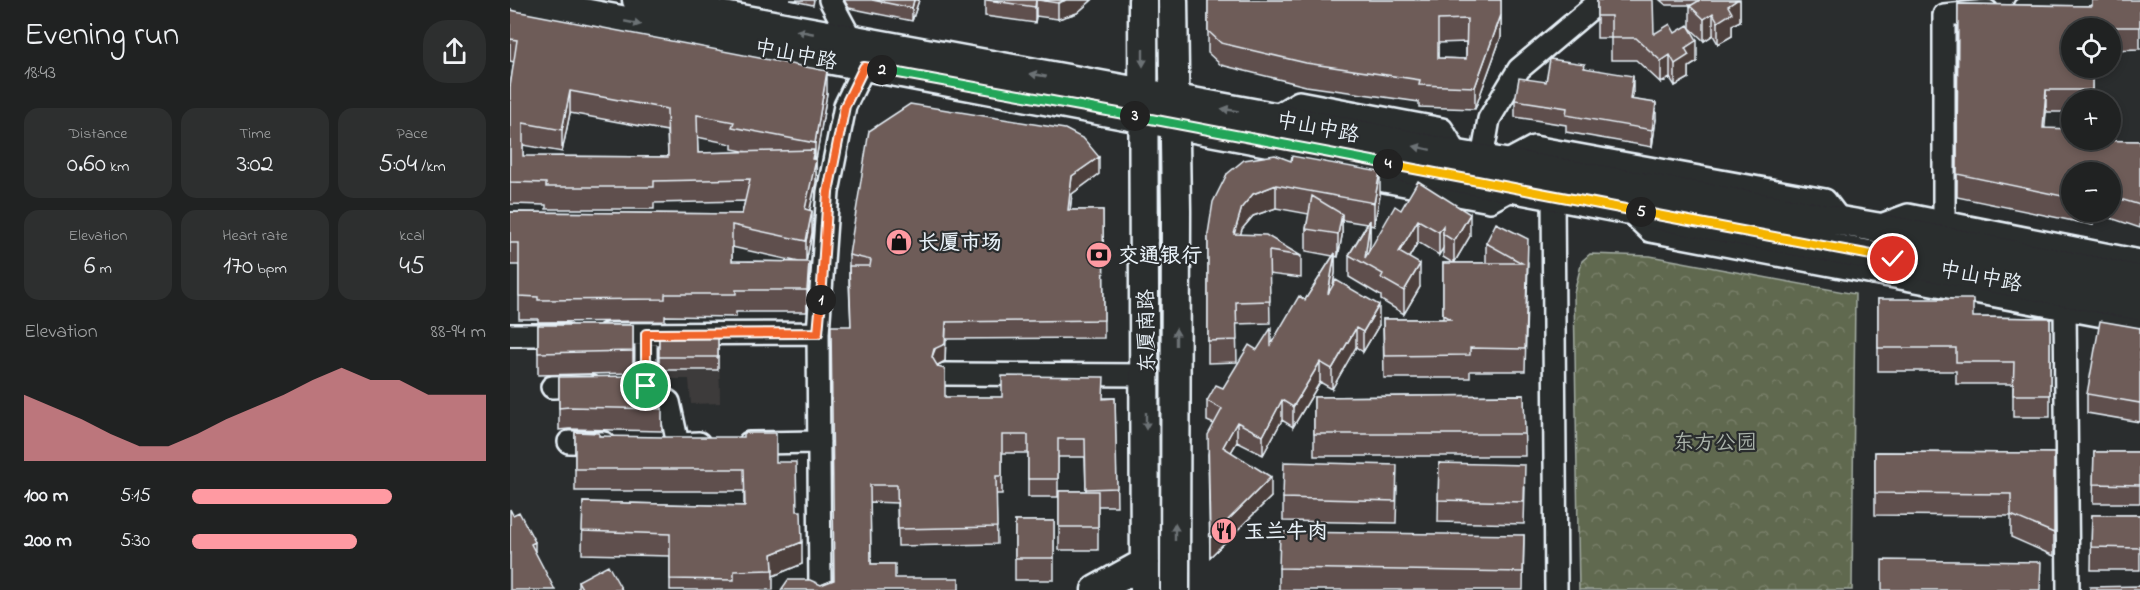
<!DOCTYPE html>
<meta charset="utf-8">
<style>
body{margin:0;font-family:"Indie Flower","LXGW WenKai TC",sans-serif;background:#2d2f2f;color:#f1f3f6;height:100vh;display:flex;flex-direction:column;font-size:22px;white-space:nowrap}
*{box-sizing:border-box;margin:0}
p{font-size:20px;color:#a2a4a5}
.icon{flex:none;width:33px;height:33px;fill:none;stroke:currentColor;stroke-width:2;stroke-linecap:round;stroke-linejoin:round}
.map{position:relative;flex:1;overflow:hidden}
.details{display:flex;flex-direction:column;background:#202222;width:510px}
.details>*{flex:none}
.buttons{position:absolute;left:1551px;top:18px;display:grid;gap:12px}
.buttons a{display:grid;place-items:center;width:60px;height:60px;border-radius:50%;background:#202222;box-shadow:0 3px 9px #0003,0 0 0 2px #3d3f40;font-size:30px}
.pin{position:absolute;display:grid;place-items:center;width:51px;height:51px;color:#fff;margin:-26px;border:3px solid #fff;border-radius:50%;box-shadow:0 2px 6px #0007}
.km{position:absolute;width:30px;height:30px;margin:-15px;border-radius:50%;background:#222;color:#fff;font-size:16px;line-height:30px;text-align:center}
.round{display:grid;place-items:center;flex:none;width:63px;height:63px;border-radius:24px;background:#2d2f2f}
.overview{display:flex;align-items:center;justify-content:space-between;height:102px;padding:0 24px}
h1{font-size:33px;font-weight:600;line-height:45px}
.figures{display:grid;grid-template-columns:repeat(3,1fr);gap:9px;height:102px;padding:6px 24px}
.figures div{display:grid;align-content:center;border-radius:15px;background:#2d2f2f;text-align:center}
.figures b{font-size:26px;font-weight:600}
.figures small{font-size:16px;font-weight:400}
.figures p{font-size:16px}
.chart{height:168px;padding:12px 24px}
.chart p{display:flex;justify-content:space-between}
.chart svg{width:100%;height:108px;margin-top:6px;fill:#ff9aa2;opacity:.7}
ul{padding:0 24px;list-style:none;font-size:20px}
li{display:grid;grid-template-columns:96px 72px 1fr;align-items:center;height:45px}
li i{height:15px;border-radius:8px;background:#ff9aa2}
main{display:flex;flex:1;min-height:0}
.map>svg:first-child{display:block}
.built{fill:#3e3b3b}
.park{fill:url(#park-crowns);stroke:#a4ada4;stroke-width:1.5}
.lines{fill:none;stroke-linecap:round;stroke-linejoin:round}
.street-casing{stroke:#e8f1f8;stroke-width:26}
.secondary-casing{stroke:#e8f1f8;stroke-width:33}
.street{stroke:#2a2d2e;stroke-width:21}
.secondary{stroke:#2a2d2e;stroke-width:28}
.wall{fill:#5f4f4d;stroke:#e8f1f8;stroke-width:1.5;fill-rule:evenodd}
.shaded-wall{fill:#4d403e;stroke:#e8f1f8;stroke-width:1.5}
.building{fill:#6e5c59;stroke:#e8f1f8;stroke-width:1.5;fill-rule:evenodd}
.oneway{fill:#6c7275}
.split-1-casing{stroke:#fff;stroke-width:12}
.split-2-casing{stroke:#fff;stroke-width:12}
.split-3-casing{stroke:#fff;stroke-width:12}
.split-4-casing{stroke:#fff;stroke-width:12}
.split-5-casing{stroke:#fff;stroke-width:12}
.split-6-casing{stroke:#fff;stroke-width:12}
.split-1{stroke:#f0652b;stroke-width:8}
.split-2{stroke:#f0652b;stroke-width:8}
.split-3{stroke:#22a559;stroke-width:8}
.split-4{stroke:#22a559;stroke-width:8}
.split-5{stroke:#f5b400;stroke-width:8}
.split-6{stroke:#f5b400;stroke-width:8}
.labels{text-anchor:middle;stroke-width:4.5;stroke-linejoin:round;paint-order:stroke}
.street-label{font-size:21px;fill:#e8f1f8;stroke:#2a2d2e}
.poi-label{font-size:21px;font-weight:bold;fill:#e8f1f8;stroke:#2a2d2e;text-anchor:start}
.park-label{font-size:21px;fill:#abb4ac;stroke:#2a2d2e}
</style>
<main>
<section class="details">
<div class="overview"><div><h1>Evening run</h1><p>18:43</p></div><a class="round"><svg class="icon" aria-label="share" viewBox="0 0 24 24"><path d="M12 15V3M7 8l5-5 5 5M5 13v7h14v-7"/></svg></a></div>
<div class="figures">
<div><p>Distance</p><b>0.60<small> km</small></b></div>
<div><p>Time</p><b>3:02</b></div>
<div><p>Pace</p><b>5:04<small> /km</small></b></div>
</div>
<div class="figures">
<div><p>Elevation</p><b>6<small> m</small></b></div>
<div><p>Heart rate</p><b>170<small> bpm</small></b></div>
<div><p>kcal</p><b>45</b></div>
</div>
<div class="chart"><p><span>Elevation</span>88–94 m</p>
<svg viewBox="0 0 160 44" preserveAspectRatio="none"><path d="M0 44V17L10 22L20 27L30 33L40 38L50 38L60 33L70 27L80 22L90 17L100 11L110 6L120 11L130 11L140 17L150 17L160 17V44z"/></svg>
</div>
<ul>
<li><b>100 m</b>5:15<i style="width:68%"></i></li>
<li><b>200 m</b>5:30<i style="width:56%"></i></li>
</ul>
</section>
<div class="map">
<svg width="1630" height="590" viewBox="0 0 1630 590">
<defs>
<pattern id="park-crowns" width="20" height="18" patternUnits="userSpaceOnUse" patternTransform="scale(1.5)"><rect width="20" height="18" fill="#61694f"/><path d="M2 6a3 3 0 1 1 6 0M12 15a3 3 0 1 1 6 0" fill="none" stroke="#787f69"/></pattern>
</defs>
<rect width="100%" height="100%" fill="#2a2d2e"/>
<filter id="ink" filterUnits="userSpaceOnUse"><feTurbulence type="fractalNoise" baseFrequency=".0167" numOctaves="2"/><feDisplacementMap in="SourceGraphic" scale="12" xChannelSelector="R" yChannelSelector="G"/><feConvolveMatrix kernelMatrix="1 2 1 2 8 2 1 2 1" color-interpolation-filters="sRGB"/></filter>
<g filter="url(#ink)">
<path class="built" d="M146 343H209L210 403 181 404 179 379H155L146 370Z"/>
<path class="park" d="M1080 254 1140 256 1345 294 1342 590H1069L1064 293 1072 261Z"/>
<g class="lines">
<defs>
<path id="street" d="M320 0 342 41
M1514 8 1594 0
M764 117 789 102 932 129 948 155
M972 159 979 119 1009 69 1091 0
M996 162 1024 147 1315 200 1331 221
M842 175 980 201 1004 188
M1043 195 1046 590
M1117 209 1140 231 1630 323
M1434 222V15L1477 11
M1365 227 1398 215 1630 261
M1555 308 1558 590
M97 334 308 333
M136 334V386L159 402 168 444 189 443
M0 335H56
M435 374 636 375
M42 387 79 386
M59 442 94 443
M239 443 309 442
M310 590 308 333 318 192 335 106 354 67"/>
<path id="secondary" d="M4 0 1630 306
M127 0 764 117 948 155 1365 227 1630 280
M633 0 635 590
M663 0 666 211 665 590
M586 590 635 563"/>
</defs>
<use href="#street" class="street-casing"/>
<use href="#secondary" class="secondary-casing"/>
<use href="#street" class="street"/>
<use href="#secondary" class="secondary"/>
</g>
<path class="wall" d="M280 0H304L303 5Z
M334 0H409L402 21 339 8Z
M475 0H582L567 13 548 19 526 16 525 23 475 16Z
M698 0H991V37L965 109 909 107V102L796 86 711 65 698 53ZM956 42V59L928 58V43Z
M1087 0 1144 34 1165 33 1187 62 1179 67V78L1165 86 1160 78 1151 83 1126 60H1101V38H1087Z
M1150 0H1230V21L1222 25V36L1208 44 1203 35 1194 41 1180 28V6L1181 5H1156Z
M1630 0V49L1600 50V28H1562V68H1582V100H1562V112H1536L1534 128 1582 141H1630V228L1583 212V225L1447 197 1448 4 1582 6ZM1562 172H1600V212H1562Z
M0 10 317 93 306 160V182L300 210 302 233 296 262 299 284 297 312H226V317L155 316V321L28 322V319H9V265H0V212L232 214 235 201 144 203V209H36V205L0 204V87L4 62 0 61ZM60 113 157 131 158 157 13 156V145L52 152ZM187 137 222 144V149L238 152 188 153ZM222 247 289 262 222 261Z
M1075 68 1123 93 1122 99 1146 119 1142 147 1056 132V125L1005 117V100L1036 82Z
M589 174 562 194 560 210H593L594 338 436 339 435 361 427 366 435 397 605 398 607 506H588V550H549V491H576L575 457H548V497H518V453H492V494H486L487 544 388 546 387 503 360 502 361 564H385L311 585 323 580 341 326 339 284V255Z
M717 174 870 195 864 226 860 225V242L859 251 891 210 960 236 944 263H976V243L1018 262 1015 371H960V378H874L873 319H933V263H943L933 257V248L929 255 908 242 899 258 910 287 894 314 871 300V296L839 277V255L857 224 832 220V236L828 257 825 256V273L823 286 869 325 853 352 846 347 822 389 810 382 783 427 772 420 753 455 727 442 721 452 761 497 700 557 698 454 704 424 697 421V401L713 388 747 350 761 344 795 300 823 256 796 251V229L799 214 766 208 743 216 732 229 730 235 791 256V278L759 274 760 323 726 324 727 362 698 363V234Z
M1368 299 1463 317 1540 318V417H1503V384H1446V371H1368Z
M28 325H123V373L28 375Z
M1630 328V422L1577 413V394Z
M208 333V370H149V334Z
M49 377 152 409V431L59 429 49 430Z
M1014 395 1015 456H804V397Z
M65 432 266 462 287 511 292 564 263 576V590H160V556L72 554 73 502 234 506V491H65Z
M1365 452 1544 453V556L1501 537V516L1365 515Z
M1584 452H1630V503H1583Z
M929 463 1015 487 1014 524 928 522Z
M887 487 886 523 773 521V498Z
M1582 515H1630V570H1581Z
M505 521H544V580H505Z
M1014 535 1013 590H769V568Z
M68 581 112 590H68Z"/>
<path class="shaded-wall" d="M404 0H409L402 21V8Z
M526 0V16L525 23V7Z
M556 0H582L567 13 548 19V3Z
M1227 0H1230V21L1222 25V36L1208 44V22L1218 6Z
M1203 13V35L1194 41V19Z
M991 15V37L965 109V87Z
M1187 40V62L1179 67V78L1165 86V64L1175 48Z
M1160 55V78L1151 83V61Z
M317 71V93L306 160V182L295 231V209L304 150V170L305 164V143Z
M1123 76V93L1120 115V99Z
M1536 90V112L1533 150V128Z
M60 91V113L52 152V130Z
M1146 103V119L1142 147V130Z
M589 157V174L562 194 558 227V210L562 176Z
M870 172V195L864 226V203Z
M766 185V208L743 216 732 229 724 257V234L732 207 743 194Z
M302 211V233L296 263V241Z
M832 214V236L828 257V234Z
M960 214V236L944 263V241Z
M860 220V242L857 265 855 258Z
M908 220V242L889 274V252Z
M933 226V248L929 255V232Z
M825 253V273L818 314V294Z
M299 262V284L297 312V290Z
M910 264V287L894 314V291Z
M869 305V325L853 352V332Z
M436 322 435 361 424 367 422 357Z
M846 328V347L822 389V369Z
M810 362V382L783 427V407Z
M772 400V420L753 455V436Z
M727 422V442L713 466V447Z
M761 477V497L700 557V538Z
M25 542V561L21 544Z
M292 542V564L263 576 262 554Z"/>
<path class="building" d="M362 0H404L402 8Z
M477 0H526L525 7Z
M528 0H556L548 3Z
M698 0H991V15L965 87 909 85 910 80 796 63 711 43 698 31ZM957 19 956 59 928 58V20Z
M1087 0H1143L1144 34 1160 24 1165 33 1178 25 1187 40 1175 48 1179 55 1165 64 1160 55 1151 61 1126 38H1101V16H1087Z
M1190 0H1227L1218 6 1222 13 1208 22 1203 13 1194 19 1180 6Z
M1582 0H1630V27H1565V28H1562V68H1582V90H1536L1533 128 1562 129V140L1630 141V205L1600 196V172H1562V198L1447 174 1448 4 1582 6Z
M0 10 317 71 305 143 222 127 224 122 187 115 188 153 304 150 302 159 306 160 295 209 302 211 296 241 222 225V261L299 262 297 290H226V294H155V299L28 300V297L9 296V243H0V212L232 214 240 179 144 181V187H36V183L0 182V87L7 40 0 39ZM60 91 157 109 158 157 13 156V123L52 130Z
M1040 59 1075 64 1074 68 1123 76 1120 99 1146 103 1142 130 1056 115 1057 108 1005 100 1009 78 1036 82Z
M400 104 555 129 574 139 589 157 562 176 558 210H593L594 320 436 322 435 344 424 349 422 357 428 367 435 369V397H492V376L594 377 593 399 605 398 607 488 576 489 575 439H548V479H518V435H492V476H486L487 527 388 529 387 485H360L361 564H385V578H449V590H271L278 580H300L311 585 324 580 321 326H341L339 266H360L361 260 339 255 359 131Z
M765 155 781 161 782 156 870 172 864 203 766 185 743 194 732 207 724 234 756 235 791 256 759 251 760 301 726 302 727 340 698 341V234L703 202 717 174 734 160Z
M908 181 960 214 944 241 933 234V226L929 232 908 220 889 252 910 264 894 291 871 278 873 274 839 255 860 220 855 258 885 206 891 210Z
M802 196 832 214 828 234 796 229Z
M986 223 1018 239 1015 349 960 348V355L874 356 873 319H940L933 315V263H1012L976 243Z
M825 253 818 294 826 280 869 305 853 332 846 328 822 369 810 362 783 407 772 400 753 436 727 422 713 447 761 477 700 538 698 435 712 409 697 401 706 385 713 388 739 345 747 350 761 328V344L789 296 795 300Z
M1368 299H1463V317L1540 318V395H1503L1504 362H1446V348H1368Z
M1590 321 1630 328V403L1577 394Z
M28 325H123V351L28 353Z
M208 333V357H149V334Z
M131 376 148 387 152 409 59 407 49 408V377Z
M1014 395 1015 434H804V397Z
M65 432 89 433V436L156 437H234V433H266V462H286L287 511H291L292 542 262 554 263 570 224 571V580L160 579V534L72 531 73 502 235 506 234 469H65Z
M1365 452 1544 453V533L1501 515V494L1365 493Z
M1584 452H1630V485L1583 484Z
M774 462 887 465 886 501 773 498Z
M929 463 1015 465 1014 502 928 500Z
M549 491H588V527H549Z
M0 509 3 515 9 512 25 542 21 544 45 590H0Z
M1582 515H1630V548L1581 547Z
M505 521H544V558H505Z
M770 532 1014 535 1013 572 769 568Z
M1372 560 1531 562 1530 590H1372Z
M98 565 112 590H73L68 581Z
M1630 586V590H1580V587Z"/>
<defs><path id="oneway-solid" d="M-6-.8H1V-3.2L6.5 0L1 3.2V.8H-6Z" transform="scale(1.5)"/></defs>
<g class="oneway">
<use href="#oneway-solid" transform="translate(123 23) rotate(11)"/>
<use href="#oneway-solid" transform="translate(295 32) rotate(-169)"/>
<use href="#oneway-solid" transform="translate(633 58) rotate(90)"/>
<use href="#oneway-solid" transform="translate(528 75) rotate(-170)"/>
<use href="#oneway-solid" transform="translate(720 110) rotate(-171)"/>
<use href="#oneway-solid" transform="translate(912 148) rotate(-168)"/>
<use href="#oneway-solid" transform="translate(666 337) rotate(-90)"/>
<use href="#oneway-solid" transform="translate(636 421) rotate(90)"/>
<use href="#oneway-solid" transform="translate(665 532) rotate(-90)"/>
</g>
</g>
<g class="lines" filter="url(#ink)">
<defs>
<path id="split-1" d="M136 386V334L308 333 311 300"/>
<path id="split-2" d="M311 300 318 192 335 106 354 67 372 70"/>
<path id="split-3" d="M372 70 625 116"/>
<path id="split-4" d="M625 116 878 164"/>
<path id="split-5" d="M878 164 1131 212"/>
<path id="split-6" d="M1131 212 1383 259"/>
</defs>
<use href="#split-1" class="split-1-casing"/>
<use href="#split-2" class="split-2-casing"/>
<use href="#split-3" class="split-3-casing"/>
<use href="#split-4" class="split-4-casing"/>
<use href="#split-5" class="split-5-casing"/>
<use href="#split-6" class="split-6-casing"/>
<use href="#split-1" class="split-1"/>
<use href="#split-2" class="split-2"/>
<use href="#split-3" class="split-3"/>
<use href="#split-4" class="split-4"/>
<use href="#split-5" class="split-5"/>
<use href="#split-6" class="split-6"/>
</g>
<defs>
<symbol id="shop-disc" viewBox="-11 -11 22 22"><circle r="9.5" fill="#ff9aa2" stroke="#2a2d2e"/><path d="M-5-2.5h2.3a2.7 3.5 0 0 1 5.4 0H5L5.5 6h-11ZM-1.5-2.5h3a1.5 2.3 0 0 0-3 0Z" fill="#111"/></symbol>
<symbol id="bank-disc" viewBox="-11 -11 22 22"><circle r="9.5" fill="#ff9aa2" stroke="#2a2d2e"/><path d="M-6-4H6V4H-6ZM0-2.3a2.3 2.3 0 1 0 0 4.6a2.3 2.3 0 1 0 0-4.6Z" fill="#111"/></symbol>
<symbol id="restaurant-disc" viewBox="-11 -11 22 22"><circle r="9.5" fill="#ff9aa2" stroke="#2a2d2e"/><path d="M-5-6h1v4h1v-4h1v4h1v-4h1v5L-1.5 .5V6h-2V.5L-5-1ZM5-6V6H3V1.5H1.5Q1.5-4 5-6Z" fill="#111"/></symbol>
</defs>
<g fill-rule="evenodd">
<use href="#shop-disc" x="374" y="227" width="30" height="30"/>
<use href="#bank-disc" x="574" y="240" width="30" height="30"/>
<use href="#restaurant-disc" x="699" y="516" width="30" height="30"/>
</g>
<g class="labels">
<g class="street-label">
<text transform="translate(286 54) rotate(11)" y="7">中山中路</text>
<text transform="translate(808 127) rotate(11)" y="7">中山中路</text>
<text transform="translate(1471 276) rotate(11)" y="7">中山中路</text>
<text transform="translate(636 331) rotate(-91)" y="7">东厦南路</text>
</g>
<g class="poi-label">
<text x="408" y="249">长厦市场</text>
<text x="608" y="262">交通银行</text>
<text x="734" y="538">玉兰牛肉</text>
</g>
<g class="park-label">
<text x="1205" y="449">东方公园</text>
</g>
</g>
</svg>
<div class="buttons">
<a><svg class="icon" aria-label="locate" viewBox="0 0 24 24"><circle cx="12" cy="12" r="6"/><path d="M12 2v4M12 18v4M2 12h4M18 12h4"/></svg></a>
<a>+</a>
<a>−</a>
</div>
<div class="pin" style="left:136px;top:386px;background:#1e9e55"><svg class="icon" aria-label="arrive" viewBox="0 0 24 24"><path d="M6 21V4h12l-3 4 3 4H6"/></svg></div>
<div class="pin" style="left:1383px;top:259px;background:#d93025"><svg class="icon" aria-label="check" viewBox="0 0 24 24"><path d="M5 12l5 5 9-10"/></svg></div>
<b class="km" style="left:311px;top:300px">1</b>
<b class="km" style="left:372px;top:70px">2</b>
<b class="km" style="left:625px;top:116px">3</b>
<b class="km" style="left:878px;top:164px">4</b>
<b class="km" style="left:1131px;top:212px">5</b>
</div>
</main>
